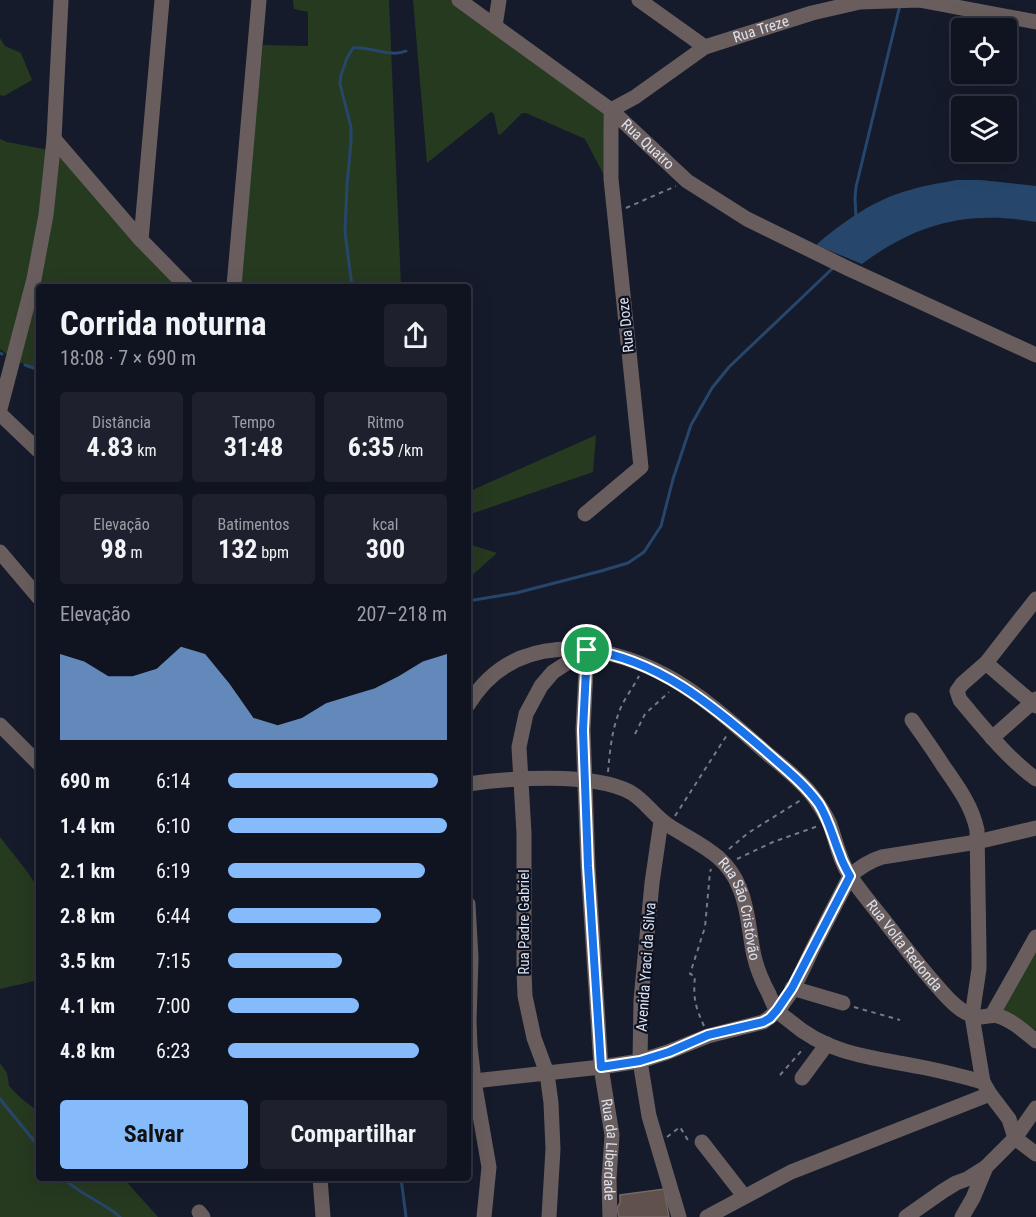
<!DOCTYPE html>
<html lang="pt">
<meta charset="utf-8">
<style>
body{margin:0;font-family:"Roboto Condensed",sans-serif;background:#1e212d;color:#f1f3f6;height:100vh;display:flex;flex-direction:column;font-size:22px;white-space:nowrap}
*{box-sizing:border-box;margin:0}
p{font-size:20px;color:#9c9ea5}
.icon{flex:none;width:33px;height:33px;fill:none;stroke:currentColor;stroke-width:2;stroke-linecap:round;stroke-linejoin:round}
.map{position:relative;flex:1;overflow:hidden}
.details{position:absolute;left:36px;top:284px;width:435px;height:897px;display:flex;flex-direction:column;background:#101420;border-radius:6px;box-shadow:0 6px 24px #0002,0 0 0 2px #30333e}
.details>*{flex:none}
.tools{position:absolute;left:951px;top:18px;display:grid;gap:12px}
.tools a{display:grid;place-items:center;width:66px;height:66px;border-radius:6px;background:#101420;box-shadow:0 6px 24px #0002,0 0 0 2px #30333e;font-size:30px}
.pin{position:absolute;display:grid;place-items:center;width:51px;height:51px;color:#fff;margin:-26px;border:3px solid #fff;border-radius:50%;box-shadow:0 2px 6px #0007}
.round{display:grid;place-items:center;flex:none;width:63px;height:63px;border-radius:6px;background:#1e212d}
.head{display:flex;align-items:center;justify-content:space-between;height:102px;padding:0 24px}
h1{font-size:33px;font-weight:700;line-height:45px}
.metrics{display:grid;grid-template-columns:repeat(3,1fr);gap:9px;height:102px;padding:6px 24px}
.metrics div{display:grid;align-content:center;border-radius:6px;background:#1e212d;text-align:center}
.metrics b{font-size:26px;font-weight:700}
.metrics small{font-size:16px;font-weight:400}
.metrics p{font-size:16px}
.chart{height:168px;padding:12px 24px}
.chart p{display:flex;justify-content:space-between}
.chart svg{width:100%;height:108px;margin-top:6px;fill:#85bbfb;opacity:.7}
.action{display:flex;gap:12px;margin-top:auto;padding:12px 24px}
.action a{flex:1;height:69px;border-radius:6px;background:#85bbfb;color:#111;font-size:24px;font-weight:700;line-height:69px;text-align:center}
.action a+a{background:#1e212d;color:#f1f3f6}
ul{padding:0 24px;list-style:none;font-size:20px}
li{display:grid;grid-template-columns:96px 72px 1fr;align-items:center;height:45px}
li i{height:15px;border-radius:8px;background:#85bbfb}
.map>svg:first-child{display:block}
.green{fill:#263a20}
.water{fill:#26466b}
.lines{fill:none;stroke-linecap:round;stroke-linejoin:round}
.stream{stroke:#26466b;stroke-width:3}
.building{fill:#60514d;stroke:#746866;stroke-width:1.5}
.path{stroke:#747a87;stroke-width:2;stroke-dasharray:4.5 4.5;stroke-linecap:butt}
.minor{stroke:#695e5d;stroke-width:15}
.route-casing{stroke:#fff;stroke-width:12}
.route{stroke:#1a73e8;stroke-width:8}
.labels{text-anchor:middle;stroke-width:4.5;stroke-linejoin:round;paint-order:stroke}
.street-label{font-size:15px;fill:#dce1ec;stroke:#0c1221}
</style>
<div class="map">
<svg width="1036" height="1217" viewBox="0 0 1036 1217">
<rect width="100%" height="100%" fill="#151b2b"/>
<path class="green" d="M293 0H389L401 286H239L263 45 308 46V12L294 9Z
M413 0H453L603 112 606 179 585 139 526 113H522L500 135 498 134 494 114 491 112 427 163Z
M0 38 5 46 21 53 32 80 4 96 0 95Z
M0 139 7 142 59 152 179 286H39V371L11 358 0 349Z
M596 435 593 472 468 515V492Z
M468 544 497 553 468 579Z
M0 837 29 874 39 891V979C27 984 13 985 0 989Z
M1036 941V1030L998 1007Z
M0 1063 7 1073 9 1086 22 1099 39 1112V1178H123L158 1217H0Z"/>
<path class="water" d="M957 180H981L1036 186V222C968 210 917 223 862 264L816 245C844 221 875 199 910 190 925 185 941 183 957 180Z"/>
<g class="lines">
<path class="stream" d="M856 218 855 198 856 187 900 5
M352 286 345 232 347 185 351 142V127L340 84 341 75 347 58 353 48C370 46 390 58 406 51
M0 353 2 354
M25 365 39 370
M468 601 516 593 601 571 628 563 644 552 661 526 673 479 691 425 712 388 729 367 834 267
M0 1099 39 1147
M63 1178C79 1194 103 1202 120 1217
M401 1178 406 1217"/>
</g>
<path class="building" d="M664 1189 669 1217H619L617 1208 620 1203V1195Z"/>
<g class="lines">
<path class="path" d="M626 208 676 186
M635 734 645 714 669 692
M608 772C610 749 612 727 622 705 627 695 634 686 639 676
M675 816 727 735
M729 849 748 833 801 800
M737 859 773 842 818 826
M854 1007 900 1020
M704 1026C695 1006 693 998 695 976L690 974 705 927 710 872 711 869
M780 1075 804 1048
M667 1137 680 1127 689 1142"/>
<g class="minor">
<path id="s1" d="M459 0 611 110 687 181 747 219 849 269 1036 355"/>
<path d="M639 0 705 47"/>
<path d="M495 26 499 0"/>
<path id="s2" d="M611 110 635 97 705 47 812 13 860 2 919 0 1036 22"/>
<path d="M54 139 141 240 186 286"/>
<path d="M141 240 162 0"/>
<path d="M234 286 259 0"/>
<path d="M0 409 34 279 46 215 54 139 61 0"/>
<path d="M0 414 39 451"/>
<path d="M585 514 641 467 611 179V110"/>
<path d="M0 552 39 598"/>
<path d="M1036 599 986 663 962 684 957 691 960 700C984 728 1006 757 1036 779"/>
<path id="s3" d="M587 650 583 730 588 866 601 1067 612 1135 609 1179 610 1217"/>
<path d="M986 663 1036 706"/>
<path id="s4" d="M468 705C512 632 598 640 665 675 699 693 733 723 762 749 779 764 798 777 812 795 818 803 824 812 829 822 836 840 839 860 850 876 860 891 872 905 883 919 901 942 918 965 937 986 948 999 963 1016 980 1017 987 1017 992 1014 998 1016 1012 1020 1025 1032 1036 1041"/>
<path d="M912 720C923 736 934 751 944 767 958 787 972 806 977 830L979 952V969L972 1016 983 1082 990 1094 1009 1119 1015 1138"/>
<path d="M0 725 39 764"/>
<path d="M992 738 1036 699"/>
<path id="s5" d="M468 784C510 778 592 772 630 792 646 801 655 818 671 827 700 845 727 855 740 889 749 911 749 933 754 956 757 969 762 981 769 994 771 999 773 1005 777 1010 780 1014 786 1018 791 1022 830 1056 878 1058 926 1068 945 1072 965 1077 983 1082"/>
<path d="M661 821 652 883 641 1000 640 1061 649 1116 679 1217"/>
<path d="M468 904 471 958 469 1021 470 1046 474 1081 489 1167 484 1217"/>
<path d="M792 988 843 1003"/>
<path d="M992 1015 1036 937"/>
<path d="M802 1078 827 1044"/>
<path d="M474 1081 601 1067 640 1061 668 1052 708 1036 763 1022C789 1006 801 972 814 946 826 923 838 899 850 876 860 867 869 861 882 857L977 842 1036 828"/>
<path d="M1015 1138 1036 1154"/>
<path d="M702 1142 744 1196"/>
<path d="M320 1178 323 1217"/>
<path d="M199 1212 203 1217"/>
<path d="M549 1217 553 1149 551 1103 547 1073 534 1038 525 996 524 971V833L519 747 526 714 541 686 553 672 587 650"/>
<path d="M707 1217 791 1172 990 1094"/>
<path d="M906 1217 943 1191 956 1183 967 1179 986 1167"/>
<path d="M962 1217 973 1198 986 1167 1015 1138 1036 1108"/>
</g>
</g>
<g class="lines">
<defs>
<path id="route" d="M587 650C657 659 712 705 764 750 783 767 804 783 819 804 829 820 833 838 840 855 842 862 846 869 850 876L792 988 777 1010 770 1018 763 1022 708 1035 669 1052 640 1061 601 1067 588 866 583 730Z"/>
</defs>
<use href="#route" class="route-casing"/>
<use href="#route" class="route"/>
</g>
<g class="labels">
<g class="street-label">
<text dy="5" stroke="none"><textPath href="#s2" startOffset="172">Rua Treze</textPath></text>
<text dy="5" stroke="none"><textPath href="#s1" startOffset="238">Rua Quatro</textPath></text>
<text transform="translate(626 325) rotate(-96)" y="5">Rua Doze</text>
<text dy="5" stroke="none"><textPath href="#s5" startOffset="332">Rua São Cristóvão</textPath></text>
<text transform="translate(524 922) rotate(-90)" y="5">Rua Padre Gabriel</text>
<text dy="5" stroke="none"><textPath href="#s4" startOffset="590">Rua Volta Redonda</textPath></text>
<text transform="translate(646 967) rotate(-86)" y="5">Avenida Yraci da Silva</text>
<text dy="5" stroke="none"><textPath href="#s3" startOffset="501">Rua da Liberdade</textPath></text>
</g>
</g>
</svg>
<div class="tools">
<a><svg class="icon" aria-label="locate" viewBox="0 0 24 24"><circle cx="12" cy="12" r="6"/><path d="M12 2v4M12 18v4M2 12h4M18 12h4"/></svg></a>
<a><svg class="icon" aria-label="layers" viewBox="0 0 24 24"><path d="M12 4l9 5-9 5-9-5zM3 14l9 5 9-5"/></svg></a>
</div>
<div class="pin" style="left:587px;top:650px;background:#1e9e55"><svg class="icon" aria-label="arrive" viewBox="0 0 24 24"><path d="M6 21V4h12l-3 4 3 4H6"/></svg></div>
<section class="details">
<div class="head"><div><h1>Corrida noturna</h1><p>18:08 · 7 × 690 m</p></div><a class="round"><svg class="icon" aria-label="share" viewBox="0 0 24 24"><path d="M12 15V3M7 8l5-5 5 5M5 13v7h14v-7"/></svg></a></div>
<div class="metrics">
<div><p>Distância</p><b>4.83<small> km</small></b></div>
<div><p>Tempo</p><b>31:48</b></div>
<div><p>Ritmo</p><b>6:35<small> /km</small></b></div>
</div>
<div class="metrics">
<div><p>Elevação</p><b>98<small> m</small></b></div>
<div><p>Batimentos</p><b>132<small> bpm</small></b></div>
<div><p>kcal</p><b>300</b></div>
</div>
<div class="chart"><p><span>Elevação</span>207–218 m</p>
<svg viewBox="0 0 160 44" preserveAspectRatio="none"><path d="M0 44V9L10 12L20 18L30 18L40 15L50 6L60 9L70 21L80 35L90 38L100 35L110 29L120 26L130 23L140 18L150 12L160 9V44z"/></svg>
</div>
<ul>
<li><b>690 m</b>6:14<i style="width:96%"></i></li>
<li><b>1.4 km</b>6:10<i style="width:100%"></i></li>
<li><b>2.1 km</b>6:19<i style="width:90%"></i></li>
<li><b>2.8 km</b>6:44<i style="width:70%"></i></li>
<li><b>3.5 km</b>7:15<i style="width:52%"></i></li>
<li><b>4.1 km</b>7:00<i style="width:60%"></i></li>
<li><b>4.8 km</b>6:23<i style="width:87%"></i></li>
</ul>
<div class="action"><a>Salvar</a><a>Compartilhar</a></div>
</section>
</div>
